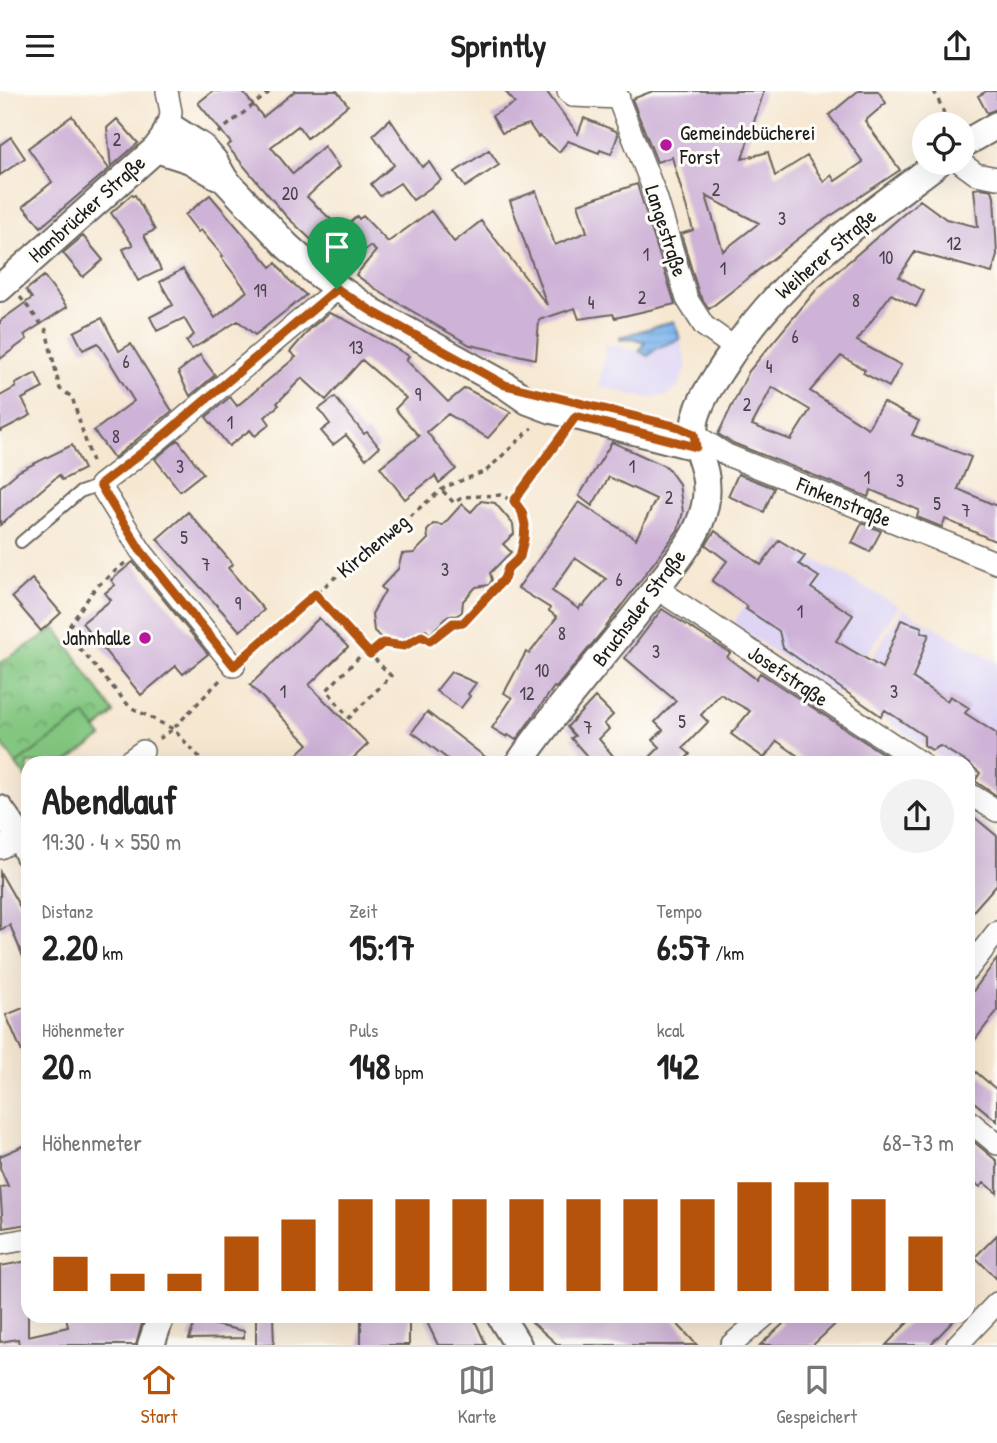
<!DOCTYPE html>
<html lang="de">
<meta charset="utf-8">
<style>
body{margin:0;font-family:"Patrick Hand",sans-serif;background:#f2f2f2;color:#222;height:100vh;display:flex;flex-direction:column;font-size:26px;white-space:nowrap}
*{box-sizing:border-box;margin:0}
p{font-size:23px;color:#767676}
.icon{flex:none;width:38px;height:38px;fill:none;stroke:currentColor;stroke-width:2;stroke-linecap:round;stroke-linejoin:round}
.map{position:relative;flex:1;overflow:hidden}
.side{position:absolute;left:21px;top:665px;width:954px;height:567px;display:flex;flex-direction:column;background:#fff;border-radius:21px;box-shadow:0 7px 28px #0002}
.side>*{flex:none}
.controls{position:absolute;left:912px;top:21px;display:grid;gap:14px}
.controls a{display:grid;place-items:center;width:63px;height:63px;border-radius:50%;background:#fff;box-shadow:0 7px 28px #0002;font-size:35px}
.pin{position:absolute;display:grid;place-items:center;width:60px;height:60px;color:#fff;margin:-72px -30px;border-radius:50% 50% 50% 0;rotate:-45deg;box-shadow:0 0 7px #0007}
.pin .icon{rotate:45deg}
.round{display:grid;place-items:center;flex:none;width:74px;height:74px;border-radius:37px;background:#f2f2f2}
.head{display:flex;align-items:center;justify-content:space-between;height:119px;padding:0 21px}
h1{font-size:38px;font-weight:800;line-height:52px}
.figures{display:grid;grid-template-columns:repeat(3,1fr);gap:10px;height:119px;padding:7px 21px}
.figures div{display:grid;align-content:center}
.figures b{font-size:35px;font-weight:800}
.figures small{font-size:19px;font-weight:400}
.figures p{font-size:19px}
.chart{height:196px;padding:14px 21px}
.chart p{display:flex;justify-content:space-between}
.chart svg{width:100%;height:126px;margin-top:7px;stroke:#b45309;stroke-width:6}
header{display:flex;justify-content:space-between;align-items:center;height:91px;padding:0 21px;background:#fff;font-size:32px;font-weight:800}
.tab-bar{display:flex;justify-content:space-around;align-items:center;height:98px;border-top:2px solid #e0e0e0;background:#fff;font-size:19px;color:#767676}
.tab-bar a{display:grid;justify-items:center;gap:4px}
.tab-bar .selected{color:#b45309}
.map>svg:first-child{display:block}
.built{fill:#ded5f5}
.park{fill:url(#park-crowns);stroke:#4f714e;stroke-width:2}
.garden{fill:#82c680;stroke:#4f714e;stroke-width:2}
.water{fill:url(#water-rules);stroke:#4c6985;stroke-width:2}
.building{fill:#ceb2d7;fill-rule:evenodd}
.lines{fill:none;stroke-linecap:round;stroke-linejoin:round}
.service-casing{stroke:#68635b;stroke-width:14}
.minor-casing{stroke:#68635b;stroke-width:24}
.tertiary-casing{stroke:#68635b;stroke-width:30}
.path{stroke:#68635b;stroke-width:3.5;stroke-dasharray:5 5;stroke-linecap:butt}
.service{stroke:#fff;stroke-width:10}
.minor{stroke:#fff;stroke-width:21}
.tertiary{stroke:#fff;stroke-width:26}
.route-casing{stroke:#fff;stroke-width:14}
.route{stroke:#b45309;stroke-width:9}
.poi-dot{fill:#b5179e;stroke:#fdfcf7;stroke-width:2.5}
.labels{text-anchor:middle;stroke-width:6;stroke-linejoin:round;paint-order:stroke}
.number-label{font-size:18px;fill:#48424b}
.poi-label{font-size:21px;fill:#1c1c1c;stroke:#fdfcf7;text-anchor:start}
.street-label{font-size:21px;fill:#1c1c1c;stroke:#fdfcf7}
</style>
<header><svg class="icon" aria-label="menu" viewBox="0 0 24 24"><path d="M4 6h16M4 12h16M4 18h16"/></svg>Sprintly<svg class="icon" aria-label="share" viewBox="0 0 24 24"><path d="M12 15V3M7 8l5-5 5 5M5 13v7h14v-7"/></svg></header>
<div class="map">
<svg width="997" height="1254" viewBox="0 0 997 1254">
<defs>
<pattern id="park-crowns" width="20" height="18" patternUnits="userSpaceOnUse" patternTransform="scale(1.75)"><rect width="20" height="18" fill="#82c680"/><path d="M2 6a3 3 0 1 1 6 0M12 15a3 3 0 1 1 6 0" fill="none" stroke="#6aa068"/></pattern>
<pattern id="water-rules" width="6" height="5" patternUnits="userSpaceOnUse" patternTransform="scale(1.75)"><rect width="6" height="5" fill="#7db6ee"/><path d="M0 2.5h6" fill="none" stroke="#6b9ccc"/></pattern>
</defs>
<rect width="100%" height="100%" fill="#fdfcf7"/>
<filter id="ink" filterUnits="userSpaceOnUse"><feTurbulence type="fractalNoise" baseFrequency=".0143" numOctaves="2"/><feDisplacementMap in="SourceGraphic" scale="14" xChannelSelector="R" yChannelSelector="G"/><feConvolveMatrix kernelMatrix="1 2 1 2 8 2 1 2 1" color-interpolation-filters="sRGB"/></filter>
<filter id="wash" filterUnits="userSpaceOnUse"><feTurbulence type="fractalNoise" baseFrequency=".00686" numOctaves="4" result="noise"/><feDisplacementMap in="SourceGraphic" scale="28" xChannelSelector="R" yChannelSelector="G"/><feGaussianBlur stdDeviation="1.57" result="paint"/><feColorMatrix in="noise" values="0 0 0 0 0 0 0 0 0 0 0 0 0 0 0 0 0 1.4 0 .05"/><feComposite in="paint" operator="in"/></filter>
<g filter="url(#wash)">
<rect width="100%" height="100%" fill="#f6e7d1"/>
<path class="built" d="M680 248 687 275 677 298 667 305 645 307 599 295 606 253 639 260 648 265 657 257Z
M784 452 899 515 838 604 733 533Z
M903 518 997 571V638L968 673 950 672 847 603Z"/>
<path class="park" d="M56 537 114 622 96 639 85 624 16 673 0 650V572Z"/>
<path class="garden" d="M85 624 102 646 65 672H28V690L16 673Z"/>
<path class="water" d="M674 230 680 248 657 257 648 265 639 260 645 251 633 247 620 249V246Z"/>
<g id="blocks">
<path class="building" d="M213 0H242L263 26 295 0H337L348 14 307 47 298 35 271 56 293 83 324 55 339 76 307 106 342 139 357 125 359 128 363 125 388 151 431 120 454 151 481 130 547 214 510 110 536 100 555 154 587 141 578 113 637 93 675 213 615 227 613 223 579 228 575 217 539 229 536 268 470 254 383 203 356 184 376 160 370 155 343 176 324 154 320 157 286 125 227 55 231 52 198 12Z
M505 0H546L578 43 584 27 616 40 618 44 611 63 600 59 599 62 568 50 559 61 540 45 538 46 529 33 502 42 492 25 515 12Z
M653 0H764L742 68 768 61 775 85 807 65 824 91 831 84 835 90 863 71 829 24 858 0H878L886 12 865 30 900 79 808 140 709 218 699 203 681 143 693 139 672 66 657 71 632 8ZM706 105 759 132 723 160Z
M987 0H997V18L987 22 978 5Z
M72 25 109 78 41 136 23 115 52 91 28 57Z
M117 28 138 52 111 76 107 37Z
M390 28 422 76 429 71 441 89 413 109 400 92 380 105 371 93 394 74 373 44Z
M11 46 25 67 0 84V54Z
M489 59 499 74 465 96 455 81Z
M981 97 992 99 994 105 997 164 992 182 915 161 899 186 924 200 916 216 891 203 857 250 901 274 889 296 863 282 865 279 841 265 810 300 868 337 883 311 919 330 912 344 971 366 958 398 997 415V451L945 428 942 436 917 426 919 419 871 399 868 406 733 352 718 343 749 280 817 198 920 109 946 128 978 136 974 98ZM772 296 810 319 791 349 752 334Z
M132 103 133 105 135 104 155 139 144 144 161 179 138 190 123 158 133 154 111 122Z
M210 104 271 176 276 172 289 189 306 204 255 244 238 230 192 258 186 250 194 244 184 227 157 240 150 226 173 214 160 191 183 178 215 227 247 200 221 166 223 165 201 139 198 141 185 124Z
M83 145 103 169 83 186 63 162Z
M44 185 67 216 24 244 27 248 0 268V230L32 207 26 199Z
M329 222 344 228 409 265 406 269 448 311 465 297 511 321 488 347 448 323 427 341 456 378 439 392 435 385 405 408 380 376 419 345 395 318 406 307 362 269 326 309 302 287 277 312 279 314 265 326 270 333 255 345 250 339 229 355 206 326 230 306 237 315 296 266 290 261 310 238Z
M102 227 119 260 131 253 172 320 114 367 94 340 134 310 98 252 83 259 74 241Z
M200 264 215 284 190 305 178 281Z
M36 282 43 297 22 308 31 324 0 340V305L16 296 15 293Z
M335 306 364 343 367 341 379 356 366 368 346 344 333 354 321 340 330 333 319 318Z
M178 349 203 382 180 400 155 368Z
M612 351 667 376 679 393 683 421 678 439 602 541 556 597 554 596 516 649 508 644 507 646 492 637 512 607 504 602 526 561 529 563 557 526 549 520 550 517 518 497 579 411 636 448 656 408 609 386 592 415 579 405ZM575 467 606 488 583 515 581 514 579 518 552 500Z
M72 354 84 378 62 389 59 384 0 434V396L19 380Z
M738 383 774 397 764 421 728 405Z
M481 410 495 412 513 433 514 443 503 453 511 461 490 482 492 489 489 494 476 496 463 510 462 521 456 525 449 524 430 543 426 539 404 553 386 551 374 540 372 523 385 500 381 496 398 478 402 463 414 462 428 448 427 440 433 433 443 434 462 413 471 421Z
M188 421 233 473 228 477 264 519 240 540 157 448Z
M862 432 881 440 870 461 852 452Z
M715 440 761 474 779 449 805 465 799 473 819 486 811 497 853 524 836 550 882 577 901 529 922 536 921 542 929 543 913 587 947 610 950 605 969 617 965 622 997 643V705L975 690 980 682 968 672 940 655 932 659 924 654V645L885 619 881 625 783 557 779 540 746 518 748 516 712 490 727 470 706 454Z
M133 471 208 563 183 583 176 575 141 604 82 532 111 509 105 502 115 494 111 489Z
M32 488 61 522 41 540 12 506Z
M662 518 730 562 727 566 756 588 760 582 897 672H808L777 650 764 667 731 643 750 620 720 603 701 624 708 631 683 657 690 663 682 672H644L660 656 653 649 663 639 655 631 676 610 625 567Z
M319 527 348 556 309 594 368 653 348 672H288L308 653 250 594Z
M451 581 476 592 468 603 470 605 461 617 436 600Z
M595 606 613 624 604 633 609 638 599 648 619 672H593L571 647 575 645 567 636Z
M427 621 493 672H453L419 646 412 641Z
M968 721 997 745V793L968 826Z
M0 781 20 816 28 813V878L10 834 0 839Z
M997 868V920L968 958V907Z
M28 915V975L6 924Z
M976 981 997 999V1030L968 1006V991Z
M968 1046 997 1070V1102L984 1092 980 1096 968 1086Z
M23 1055 28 1066V1133L3 1137 0 1096 8 1095 0 1077V1065Z
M997 1144V1188L975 1166Z
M28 1170V1245L68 1236 66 1225H144L136 1254H19L18 1248 0 1251V1175Z
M197 1225H214L211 1233 244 1240V1247L189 1248Z
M256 1225H273L274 1254H256Z
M361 1225H409V1254H361Z
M424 1225H473L486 1254H438Z
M525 1225H670L697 1254H558Z
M778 1225H844L813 1254H760L783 1233Z
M914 1225H958L930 1254H886Z"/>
</g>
</g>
<g filter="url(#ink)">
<use href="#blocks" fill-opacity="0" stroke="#68635b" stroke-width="2"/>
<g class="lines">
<defs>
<path id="service" d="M21 451 80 401 100 394"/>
<path id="minor" d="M167 0 171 21 169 35
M568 0 573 5 619 7
M615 0 656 105 687 208 704 235 735 257
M961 72 976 83 997 87
M694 343 727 364 997 472
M656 497 921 672
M234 575 141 460 100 394 157 350 337 198
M126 672 143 660
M968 702 997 720
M0 757 28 743
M968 878 997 841
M968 1029 997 1053
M0 1153 28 1148
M731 1254 765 1225
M957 1254 997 1212"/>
<path id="tertiary" d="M962 54 997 34
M156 58 190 69 218 85
M0 197 156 58 164 47 169 35 202 56 214 70 225 89 287 155 318 183 373 221 505 294 528 310 552 319 696 356
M519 672C561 610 613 556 657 496 670 478 686 460 696 440 705 422 709 403 705 383 701 363 690 347 696 326 702 305 715 288 726 271 782 184 857 133 938 72
M0 718 21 748 28 763
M500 1225 518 1254
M151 1254 161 1225"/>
</defs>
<use href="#service" class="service-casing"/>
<use href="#minor" class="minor-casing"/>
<use href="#tertiary" class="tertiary-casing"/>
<path class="path" d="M934 0 943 19 945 33
M218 42 271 0
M20 206 46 239 60 298 72 306 93 374
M514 410 562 344
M125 472 95 497 70 534 73 550 130 616 173 638 205 672
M315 504 370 563 383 552 404 555 422 545 431 550 453 532H463L504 488 508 477 520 466 525 434 522 421 514 410 500 404 463 406 454 412 442 399
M366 559 327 599 349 627 391 585 371 564
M250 561 315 503 445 396 486 380 532 337
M159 648 173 638 221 588"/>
<use href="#service" class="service"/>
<use href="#minor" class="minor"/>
<use href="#tertiary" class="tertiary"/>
</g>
</g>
<g class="lines" filter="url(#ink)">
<defs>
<path id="route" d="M337 198 373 221 505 294 679 336 694 343 696 356 576 325 514 410 522 421 525 434 524 448 520 466 508 477 504 488 463 532H453L430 550 422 545 404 555 383 552 370 563 315 503 234 575 141 460 100 394 157 350Z"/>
</defs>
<use href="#route" class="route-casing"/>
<use href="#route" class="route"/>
</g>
<g class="poi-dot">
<circle cx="666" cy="54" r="7"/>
<circle cx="145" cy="547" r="7"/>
</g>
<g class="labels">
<g class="number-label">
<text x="117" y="55">2</text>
<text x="716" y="105">2</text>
<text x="290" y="109">20</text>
<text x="782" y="134">3</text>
<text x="954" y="159">12</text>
<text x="646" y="170">1</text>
<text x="886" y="173">10</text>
<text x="723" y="184">1</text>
<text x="260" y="206">19</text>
<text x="642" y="213">2</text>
<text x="856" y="216">8</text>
<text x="591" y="218">4</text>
<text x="795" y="252">6</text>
<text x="356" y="263">13</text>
<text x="126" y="277">6</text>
<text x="769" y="282">4</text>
<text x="418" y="310">9</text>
<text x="747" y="320">2</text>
<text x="230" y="338">1</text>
<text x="116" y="352">8</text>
<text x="180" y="382">3</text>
<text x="632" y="382">1</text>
<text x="867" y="393">1</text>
<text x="900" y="396">3</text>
<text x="669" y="413">2</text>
<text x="937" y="419">5</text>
<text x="966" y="426">7</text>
<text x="184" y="453">5</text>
<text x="206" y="480">7</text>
<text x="445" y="485">3</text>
<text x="619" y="495">6</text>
<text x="238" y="519">9</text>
<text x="800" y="527">1</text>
<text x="562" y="549">8</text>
<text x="656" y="567">3</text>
<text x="542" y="586">10</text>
<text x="283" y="607">1</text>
<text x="894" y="607">3</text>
<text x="527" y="609">12</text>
<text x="682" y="637">5</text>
<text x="588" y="643">7</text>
</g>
<g class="poi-label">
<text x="680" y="49">Gemeindebücherei<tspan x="680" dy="24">Forst</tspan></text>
<text x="131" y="554" text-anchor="end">Jahnhalle</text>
</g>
<g class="street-label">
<text transform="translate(87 118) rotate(-42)" y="7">Hambrücker Straße</text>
<text transform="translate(666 140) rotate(72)" y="7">Langestraße</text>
<text transform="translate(826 163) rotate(-41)" y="7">Weiherer Straße</text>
<text transform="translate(844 411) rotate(22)" y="7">Finkenstraße</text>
<text transform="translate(373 455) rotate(-40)" y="7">Kirchenweg</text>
<text transform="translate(639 517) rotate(-53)" y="7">Bruchsaler Straße</text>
<text transform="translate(788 585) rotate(34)" y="7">Josefstraße</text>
</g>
</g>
</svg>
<div class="controls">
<a><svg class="icon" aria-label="locate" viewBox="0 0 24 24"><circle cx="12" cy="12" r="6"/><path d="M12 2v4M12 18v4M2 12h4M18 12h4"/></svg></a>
</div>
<div class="pin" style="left:337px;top:198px;background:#1e9e55"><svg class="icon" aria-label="arrive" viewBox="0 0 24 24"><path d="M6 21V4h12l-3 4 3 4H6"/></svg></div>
<section class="side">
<div class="head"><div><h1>Abendlauf</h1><p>19:30 · 4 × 550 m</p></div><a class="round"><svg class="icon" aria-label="share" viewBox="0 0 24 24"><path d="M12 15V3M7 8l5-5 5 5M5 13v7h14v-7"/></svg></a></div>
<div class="figures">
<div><p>Distanz</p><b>2.20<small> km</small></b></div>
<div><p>Zeit</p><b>15:17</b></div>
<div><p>Tempo</p><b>6:57<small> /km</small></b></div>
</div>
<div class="figures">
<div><p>Höhenmeter</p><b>20<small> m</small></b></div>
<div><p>Puls</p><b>148<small> bpm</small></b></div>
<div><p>kcal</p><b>142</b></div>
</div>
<div class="chart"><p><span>Höhenmeter</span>68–73 m</p>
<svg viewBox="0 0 160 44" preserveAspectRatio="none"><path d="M5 44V32M15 44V38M25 44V38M35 44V25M45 44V19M55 44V12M65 44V12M75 44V12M85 44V12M95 44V12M105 44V12M115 44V12M125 44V6M135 44V6M145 44V12M155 44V25"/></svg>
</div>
</section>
</div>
<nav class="tab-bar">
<a class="selected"><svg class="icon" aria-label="home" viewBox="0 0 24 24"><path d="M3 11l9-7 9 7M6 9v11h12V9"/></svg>Start</a>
<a><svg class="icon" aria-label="map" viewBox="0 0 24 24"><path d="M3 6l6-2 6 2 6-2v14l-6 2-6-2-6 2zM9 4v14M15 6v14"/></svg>Karte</a>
<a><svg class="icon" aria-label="saved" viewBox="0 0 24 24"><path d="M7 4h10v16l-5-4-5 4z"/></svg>Gespeichert</a>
</nav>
